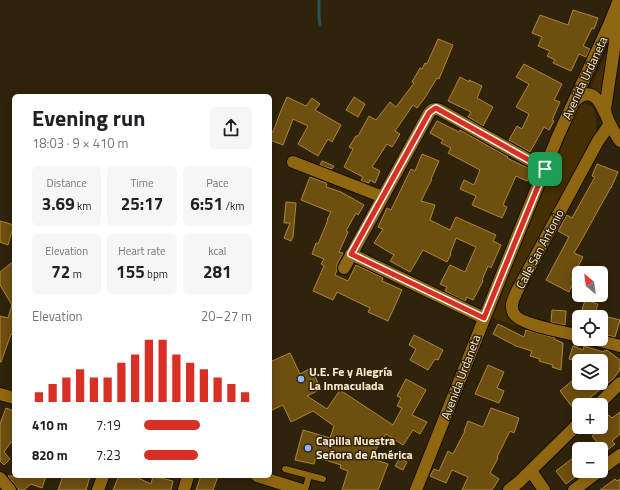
<!DOCTYPE html>
<meta charset="utf-8">
<style>
body{margin:0;font-family:"Titillium Web",sans-serif;background:#f6f6f6;color:#202124;height:100vh;display:flex;flex-direction:column;font-size:15px;white-space:nowrap}
*{box-sizing:border-box;margin:0}
p{font-size:13px;color:#757577}
.icon{flex:none;width:22px;height:22px;fill:none;stroke:currentColor;stroke-width:2;stroke-linecap:round;stroke-linejoin:round}
.map{position:relative;flex:1;overflow:hidden}
.details{position:absolute;left:12px;top:94px;width:260px;height:384px;display:flex;flex-direction:column;background:#fff;border-radius:6px;box-shadow:0 2px 10px #0003}
.details>*{flex:none}
.needle{width:26px;rotate:331deg}
.controls{position:absolute;left:572px;top:266px;display:grid;gap:8px}
.controls a{display:grid;place-items:center;width:36px;height:36px;border-radius:6px;background:#fff;box-shadow:0 2px 10px #0003;font-size:20px}
.pin{position:absolute;display:grid;place-items:center;width:34px;height:34px;color:#fff;margin:-17px;border-radius:8px;box-shadow:0 2px 6px #0006}
.round{display:grid;place-items:center;flex:none;width:42px;height:42px;border-radius:6px;background:#f6f6f6}
.headline{display:flex;align-items:center;justify-content:space-between;height:68px;padding:0 20px}
h1{font-size:22px;font-weight:700;line-height:30px}
.metrics{display:grid;grid-template-columns:repeat(3,1fr);gap:6px;height:68px;padding:4px 20px}
.metrics div{display:grid;align-content:center;border-radius:6px;background:#f6f6f6;text-align:center}
.metrics b{font-size:17px;font-weight:700}
.metrics small{font-size:11px;font-weight:400}
.metrics p{font-size:11px}
.chart{height:112px;padding:8px 20px}
.chart p{display:flex;justify-content:space-between}
.chart svg{width:100%;height:72px;margin-top:4px;stroke:#d93025;stroke-width:6}
ul{padding:0 20px;list-style:none;font-size:13px}
li{display:grid;grid-template-columns:64px 48px 1fr;align-items:center;height:30px}
li i{height:10px;border-radius:5px;background:#d93025}
.map>svg:first-child{display:block}
.green{fill:#442f02}
.lines{fill:none;stroke-linecap:round;stroke-linejoin:round}
.stream{stroke:#275457;stroke-width:3}
.building{fill:#6d4f10;stroke:#af8639}
.lane-casing{stroke:#180c00;stroke-width:8}
.street-casing{stroke:#180c00;stroke-width:14}
.lane{stroke:#8f6710;stroke-width:6}
.street{stroke:#8f6710;stroke-width:12}
.route-casing{stroke:#fff;stroke-width:8}
.route{stroke:#d93025;stroke-width:5}
.poi-dot{fill:#90b8fd;stroke:#30230b;stroke-width:1.5}
.labels{text-anchor:middle;stroke-width:3;stroke-linejoin:round;paint-order:stroke}
.street-label{font-size:12px;fill:#feeccf;stroke:#30230b}
.poi-label{font-size:12px;font-weight:bold;fill:#feeccf;stroke:#30230b;text-anchor:start}
</style>
<div class="map">
<svg width="620" height="490" viewBox="0 0 620 490">
<rect width="100%" height="100%" fill="#30230b"/>
<path class="green" d="M607 53H608L602 94 601 95 597 91 590 89Z
M584 104C599 103 597 127 595 137L507 301C504 313 511 319 519 327L493 318 511 270 576 111 580 106Z"/>
<g class="lines">
<path class="stream" d="M319 0V16L320 25"/>
</g>
<path class="building" d="M573 10 598 18 594 29 592 28 583 46 590 49 586 57 579 54 571 71 553 63 555 60 547 56 550 51 538 46 542 37 532 33 540 15 568 25Z
M438 39 453 45 439 79 437 78 424 99 417 108 413 105 395 131 400 134 392 147 387 144 372 167 380 171 375 183 370 180 369 183 361 181 363 177 344 167 353 149 349 147 356 136H358L369 116 376 120 390 102 396 107 414 83 412 82 420 68 422 69 425 63 427 64Z
M524 64 562 84 554 100 560 102 552 120 554 121 549 130 544 127 530 152 509 140 517 126 522 129 529 114 516 107 529 84 516 77Z
M460 77 469 82V80L482 86 477 98 493 107 483 126 468 117 471 112 448 101Z
M287 97 306 106 312 98 320 104 315 110 341 125 332 142 328 139 318 156 298 144 308 126 293 119 283 145 270 140V131L273 132 280 113Z
M354 97 365 104 358 117 346 110Z
M437 121 459 132 460 130 508 157 507 158 532 170 527 181 516 176 503 205 507 207 502 218 472 205 476 196 460 189 464 180 474 185 480 170 448 153 451 148 441 143 443 140 430 133Z
M422 154 439 161 431 179H432L421 201 435 205 430 220 450 230 456 217 496 235 493 241 501 245 491 268 488 266 482 280 483 281 473 300 467 297 465 301 445 291 447 287 440 284 450 265 465 272 476 247 456 238 450 254H451L447 262 423 250 410 272 390 261 394 255 374 243 383 229 378 227 387 208 391 210 411 169 415 171Z
M322 161 334 166 332 169 320 165Z
M597 164 618 172 611 188V187L586 232 574 253 583 257 571 280 574 281 569 292 546 280 569 237 558 231 567 215 572 218 595 177 592 176Z
M310 177 326 183V184H327L326 187 341 192 364 205 358 215 356 213 346 231 348 232 339 252 343 253 337 264V270L335 275 348 281 356 265 383 278 382 281 402 290 388 321 368 312 370 308 337 292 333 300 313 291 324 266 321 264 324 259 312 254 316 243 318 244 328 220H327L331 212 301 200Z
M286 202 296 203 293 237 291 241 284 238 290 223H284Z
M0 221 14 225 8 245 0 242Z
M14 261V335L11 334 1 362H0V316L8 318 12 305 0 285V272Z
M585 300 598 304 594 317H580Z
M552 310 566 311 565 325 551 322Z
M608 317 620 320 615 337 603 334Z
M498 324 524 337 526 330 555 338 554 339 563 343 561 370 552 367 553 365 539 361 540 359 530 356 532 351 516 346 493 334Z
M414 335 443 350 438 360 435 359 428 370 410 360 416 349 409 345Z
M573 346 583 350 584 346 603 352 605 350 608 351 620 360V370L613 379 581 405H579V416L560 391 579 375V383H601V361H576L569 359Z
M290 353 300 374 311 368 321 389 307 396 327 409 340 390 393 425 402 408 397 406 401 398 397 396 406 379 426 390 412 415 427 422 420 434 413 430 403 445 386 434 370 458 388 464 378 490H342L348 471 340 468 341 465 316 457 314 464 295 460 303 430 330 438 334 426 313 411 291 422 283 405 270 411V362Z
M488 365 504 372 497 388 504 391 499 403 475 394Z
M6 408 14 411V444L11 442 4 452 10 459 4 465 0 461V424Z
M491 408 519 418 514 433 510 431 497 457 498 458 490 473 499 479 492 490H462L468 477 452 470 446 483 430 476 434 469 439 471 448 451 453 454 465 431H464L468 421 483 427Z
M620 412V434L612 441 615 444 605 452 592 436 601 429V421L609 415 612 418Z
M400 458 407 462 403 470 395 466Z
M573 458 579 466V471H583L566 484 556 471Z
M8 476H46L42 488 31 484 24 490H19Z
M63 476H90L86 490H58Z
M119 476H134L151 484 153 476 173 481 171 490H113Z
M201 476H218L213 490H196Z
M615 479 617 481 620 479V490H600Z"/>
<g class="lines">
<defs>
<path id="lane" d="M285 469 323 479
M305 490 309 476"/>
<path id="street" d="M618 13 616 36 605 109C606 121 614 131 620 141
M574 101C590 87 598 97 605 113
M293 162 383 197
M351 254 484 318
M344 268 429 113C432 109 435 108 440 110L545 169
M579 336C566 332 520 325 514 314 509 306 514 298 517 291L598 141 610 124
M593 339 620 346
M0 394 14 398
M598 405 620 383
M601 469 620 455
M531 471 544 490
M257 476 302 490
M0 478 10 490
M98 490 103 476
M184 490 188 476
M416 490 500 279 558 136 609 25 619 0
M509 490 519 482 579 423
M574 490 599 471"/>
</defs>
<use href="#lane" class="lane-casing"/>
<use href="#street" class="street-casing"/>
<use href="#lane" class="lane"/>
<use href="#street" class="street"/>
</g>
<g class="lines">
<defs>
<path id="route" d="M436 108 545 169 484 318 351 254 429 113 434 109Z"/>
</defs>
<use href="#route" class="route-casing"/>
<use href="#route" class="route"/>
</g>
<g class="poi-dot">
<circle cx="301" cy="379" r="4"/>
<circle cx="308" cy="448" r="4"/>
</g>
<g class="labels">
<g class="street-label">
<text transform="translate(585 78) rotate(-65)" y="4">Avenida Urdaneta</text>
<text transform="translate(540 249) rotate(-62)" y="4">Calle San Antonio</text>
<text transform="translate(461 377) rotate(-69)" y="4">Avenida Urdaneta</text>
</g>
<g class="poi-label">
<text x="309" y="376">U.E. Fe y Alegría<tspan x="309" dy="14">La Inmaculada</tspan></text>
<text x="316" y="445">Capilla Nuestra<tspan x="316" dy="14">Señora de América</tspan></text>
</g>
</g>
</svg>
<div class="controls">
<a><svg class="needle" viewBox="-14 -14 28 28"><path d="M0-13l5 13h-10z" fill="#e53935"/><path d="M0 13l5-13h-10z" fill="#757577"/></svg></a>
<a><svg class="icon" aria-label="locate" viewBox="0 0 24 24"><circle cx="12" cy="12" r="6"/><path d="M12 2v4M12 18v4M2 12h4M18 12h4"/></svg></a>
<a><svg class="icon" aria-label="layers" viewBox="0 0 24 24"><path d="M12 4l9 5-9 5-9-5zM3 14l9 5 9-5"/></svg></a>
<a>+</a>
<a>−</a>
</div>
<div class="pin" style="left:545px;top:169px;background:#1e9e55"><svg class="icon" aria-label="arrive" viewBox="0 0 24 24"><path d="M6 21V4h12l-3 4 3 4H6"/></svg></div>
<section class="details">
<div class="headline"><div><h1>Evening run</h1><p>18:03 · 9 × 410 m</p></div><a class="round"><svg class="icon" aria-label="share" viewBox="0 0 24 24"><path d="M12 15V3M7 8l5-5 5 5M5 13v7h14v-7"/></svg></a></div>
<div class="metrics">
<div><p>Distance</p><b>3.69<small> km</small></b></div>
<div><p>Time</p><b>25:17</b></div>
<div><p>Pace</p><b>6:51<small> /km</small></b></div>
</div>
<div class="metrics">
<div><p>Elevation</p><b>72<small> m</small></b></div>
<div><p>Heart rate</p><b>155<small> bpm</small></b></div>
<div><p>kcal</p><b>281</b></div>
</div>
<div class="chart"><p><span>Elevation</span>20–27 m</p>
<svg viewBox="0 0 160 44" preserveAspectRatio="none"><path d="M5 44V38M15 44V33M25 44V29M35 44V24M45 44V29M55 44V29M65 44V20M75 44V15M85 44V6M95 44V6M105 44V15M115 44V20M125 44V24M135 44V29M145 44V33M155 44V38"/></svg>
</div>
<ul>
<li><b>410 m</b>7:19<i style="width:52%"></i></li>
<li><b>820 m</b>7:23<i style="width:50%"></i></li>
</ul>
</section>
</div>
